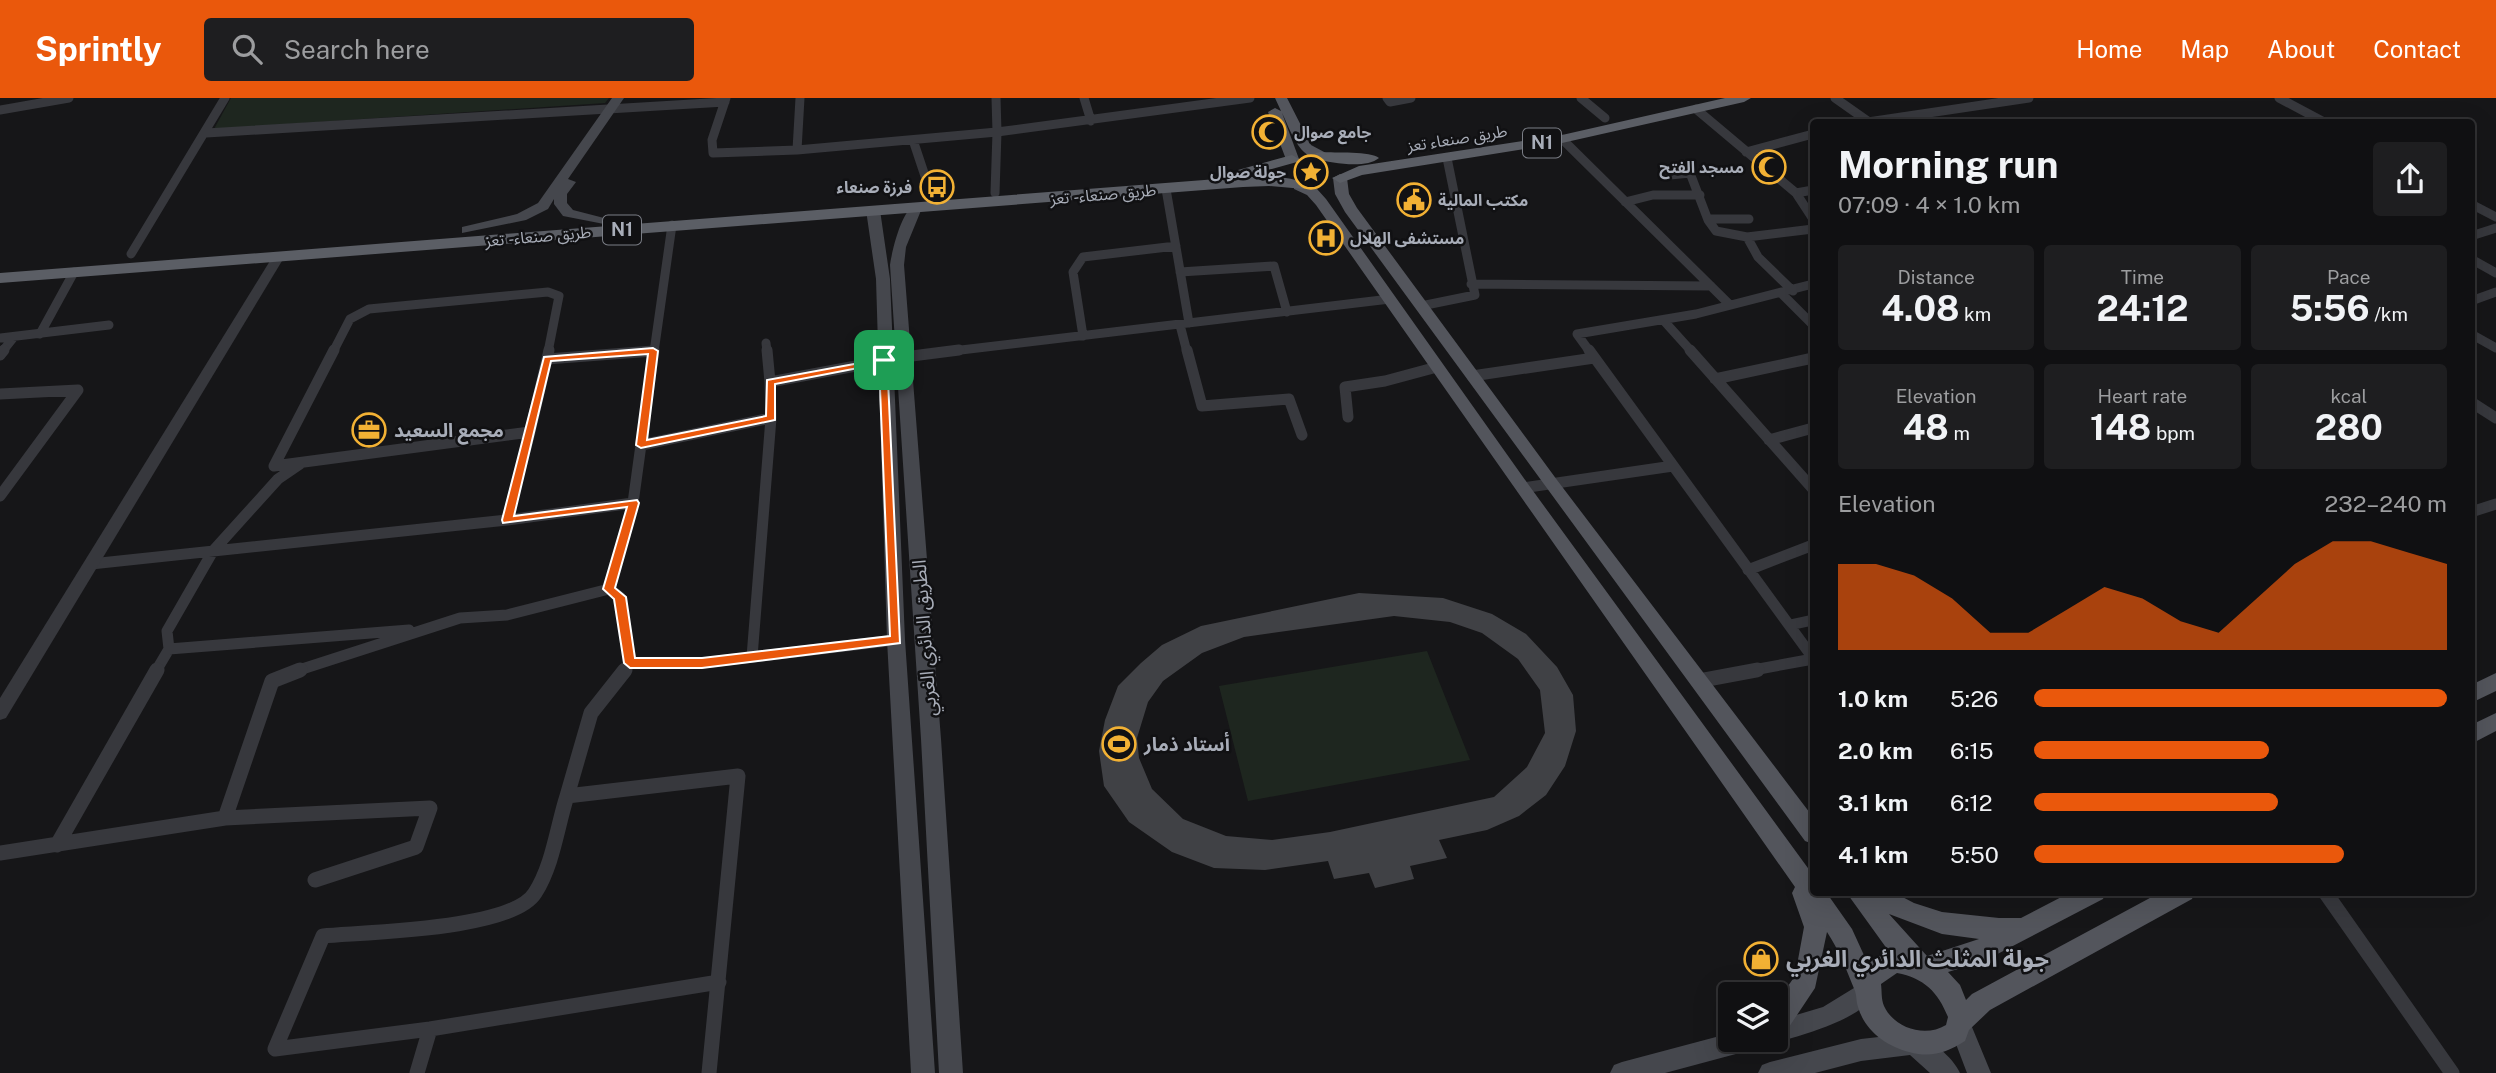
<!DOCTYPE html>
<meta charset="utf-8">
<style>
body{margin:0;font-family:"Public Sans","Noto Sans Arabic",sans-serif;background:#1e1e20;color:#f1f3f6;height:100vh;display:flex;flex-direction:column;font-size:26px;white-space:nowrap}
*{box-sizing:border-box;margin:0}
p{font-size:23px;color:#9c9d9f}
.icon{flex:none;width:38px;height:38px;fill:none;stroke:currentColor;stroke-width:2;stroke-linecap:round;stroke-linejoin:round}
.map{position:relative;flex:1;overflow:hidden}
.side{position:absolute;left:1810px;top:21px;width:665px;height:777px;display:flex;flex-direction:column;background:#101012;border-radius:7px;box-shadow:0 7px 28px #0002,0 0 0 2px #303032}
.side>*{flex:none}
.fabs{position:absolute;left:1718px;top:884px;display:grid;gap:14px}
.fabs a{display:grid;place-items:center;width:70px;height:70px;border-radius:7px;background:#101012;box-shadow:0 7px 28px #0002,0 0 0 2px #303032;font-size:35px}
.pin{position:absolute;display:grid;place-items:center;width:60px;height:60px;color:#fff;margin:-30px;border-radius:14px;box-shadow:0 4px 10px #0006}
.round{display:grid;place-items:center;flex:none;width:74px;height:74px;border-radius:7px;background:#1e1e20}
.headline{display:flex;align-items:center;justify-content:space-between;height:119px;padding:0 28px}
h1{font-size:38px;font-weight:700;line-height:52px}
.figures{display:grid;grid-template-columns:repeat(3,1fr);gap:10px;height:119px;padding:7px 28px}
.figures div{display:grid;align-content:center;border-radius:7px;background:#1e1e20;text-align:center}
.figures b{font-size:35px;font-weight:700}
.figures small{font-size:19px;font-weight:400}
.figures p{font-size:19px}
.chart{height:196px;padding:14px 28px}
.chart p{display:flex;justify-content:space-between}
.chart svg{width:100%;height:126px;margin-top:7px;fill:#ea580c;opacity:.7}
ul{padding:0 28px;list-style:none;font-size:23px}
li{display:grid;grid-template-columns:112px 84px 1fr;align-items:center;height:52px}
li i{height:18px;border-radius:9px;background:#ea580c}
header{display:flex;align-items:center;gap:42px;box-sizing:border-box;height:98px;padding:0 35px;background:#ea580c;color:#fff}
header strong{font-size:33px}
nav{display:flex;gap:38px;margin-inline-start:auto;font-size:24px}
.search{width:490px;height:63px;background:#1e1e20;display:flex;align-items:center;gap:18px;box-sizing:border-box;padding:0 24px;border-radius:7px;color:#9c9d9f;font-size:26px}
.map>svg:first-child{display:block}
.green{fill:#1e261f}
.building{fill:#404145;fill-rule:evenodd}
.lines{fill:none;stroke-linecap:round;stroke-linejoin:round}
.minor-far2{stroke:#37383d;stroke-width:9}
.minor-far1{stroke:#37383d;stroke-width:11}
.minor{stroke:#37383d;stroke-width:15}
.tertiary{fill:#37383d;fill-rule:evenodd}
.secondary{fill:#45474d;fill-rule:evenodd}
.primary{fill:#53555c;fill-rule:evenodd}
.trunk{fill:#5b5e65;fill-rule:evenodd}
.route{fill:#ea580c;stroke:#fff;stroke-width:2;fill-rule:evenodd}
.labels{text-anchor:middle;stroke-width:5;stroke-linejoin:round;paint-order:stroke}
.far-poi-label{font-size:16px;font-weight:bold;fill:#a8adb8;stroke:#111113;text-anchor:start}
.far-street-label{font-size:16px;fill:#a8adb8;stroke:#111113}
.shield{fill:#111113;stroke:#7b7e86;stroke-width:2}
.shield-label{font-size:18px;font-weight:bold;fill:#a8adb8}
.poi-label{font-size:19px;font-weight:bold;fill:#a8adb8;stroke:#111113;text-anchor:start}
.street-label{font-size:19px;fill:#a8adb8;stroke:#111113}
.near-poi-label{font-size:23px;font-weight:bold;fill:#a8adb8;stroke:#111113;text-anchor:start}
</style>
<header>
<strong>Sprintly</strong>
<div class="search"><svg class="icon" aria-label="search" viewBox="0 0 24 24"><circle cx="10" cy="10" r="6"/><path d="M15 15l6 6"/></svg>Search here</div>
<nav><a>Home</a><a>Map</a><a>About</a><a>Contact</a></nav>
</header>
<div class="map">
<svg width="2496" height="975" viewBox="0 0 2496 975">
<rect width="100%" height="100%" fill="#161618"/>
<path class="green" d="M231 0H609L605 5 214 31Z
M1427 553 1470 662 1248 703 1219 588Z"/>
<path class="building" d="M1359 495 1443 500 1492 516 1526 536 1557 569 1573 597 1576 633 1565 668 1546 697 1519 718 1487 732 1439 742 1447 760 1410 768 1414 781 1375 790 1369 775 1334 781 1328 763 1265 772 1214 770 1172 754 1129 724 1104 688 1099 653 1105 622 1118 588 1141 565 1162 547 1201 528ZM1394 518 1450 524 1482 535 1518 561 1540 592 1545 635 1527 669 1494 699 1330 734 1272 742 1226 738 1183 721 1152 691 1139 660 1137 640 1148 604 1163 583 1202 555 1244 539Z"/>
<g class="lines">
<path class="minor-far2" d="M726 0 712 42 713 55 797 52 997 34 996 0
M1084 0 1091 23
M1387 0 1390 4 1411 0
M1581 0 1605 20
M1835 0 1869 24
M2279 0 2324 24
M1696 11 1796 95 1813 121
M0 12 69 0
M1868 24 2029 0
M206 35 725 4
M1562 41 1730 207
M913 42 932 99
M797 52 800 0
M1746 54 1813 36
M1670 77 1690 75 1708 122 1716 133 1747 139 1813 131
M1166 91 1189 225
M995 95 997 34 1250 0
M1796 95 1813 92
M1625 104 1653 97H1700
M2471 106 2496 119
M1708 121H1749
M2471 138 2496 130
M1747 139 1758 159 1793 193
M131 156 225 0
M2471 161 2496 175
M1180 174 1274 168 1287 214
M1471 186 1711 188
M1782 196 1813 227
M2471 203 2496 194
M1421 208 1475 197 1447 60
M1665 224 1692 254
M1180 227 1187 254
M40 236 74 174
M2471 236 2496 250
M1083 238 1073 174 1083 159 1176 148
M0 240 109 227
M766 245 767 254
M2 254 14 239
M333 254 350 221 369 211 548 194 559 198 548 254
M637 254 653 253
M654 254 672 127
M944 254 1390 201
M1590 254 1577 236 1696 216 1813 186"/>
<path class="minor-far1" d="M334 252 274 368 530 334 547 261
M654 252 633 405 609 491 620 499 630 565H702L896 542
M767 252 770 284
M1187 252 1202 308 1289 301 1302 337
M1589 252 1813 560
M1690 252 1813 391
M0 257 4 252
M547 261 549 252
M547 261 653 253
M1472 278 1594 260
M1715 281 1813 260
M0 296 78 292 0 398
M2471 304 2496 320
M1348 319 1345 289 1385 283 1437 269
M771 320 770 284 904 259 959 252
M530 334 507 422 633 405
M1769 342 1813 330
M641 347 771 320 752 559
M300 366 278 381 213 453 167 533 169 551 409 532
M1522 390 1673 368
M2471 414 2496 406
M91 466 507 422
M1748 472 1813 447
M1790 527 1813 522
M156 573 169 551
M296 573 460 520 507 517 609 491
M623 573 630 565
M1748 573 1813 561"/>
<path class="minor" d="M625 572 591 615 567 698 738 678 709 975
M1698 583 1757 572
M567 698C557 729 553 767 535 795 512 832 366 834 323 838L275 951 430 931 719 884
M225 720 272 583 300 572
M57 747 157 572
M0 755 225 720 430 710 416 749 315 782
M2325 794 2452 975
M417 975 430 931"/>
<path class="tertiary" d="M279 154 285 158 6 620 0 622V600L273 158Z"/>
<path class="secondary" d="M612 0H624L568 81 576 84 567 96V105L573 112 604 120V126L563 118 554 106V101L548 111 526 122 462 135V129L517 116 538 105Z
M916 106 922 110 906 149 904 167 941 641 963 975H939L921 641 890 167C892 152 902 111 916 106Z
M873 108 880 112 890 181 905 542 935 975H911L887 542 876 181 866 112Z
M1867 882 1875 885 1878 892C1865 921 1804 936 1776 945L1768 942H1776V923L1823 909Z
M1959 914 1967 917 1991 975H1967L1948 925 1951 917Z
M1731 935V942H1758L1755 950 1747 953 1665 975H1610L1614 967 1622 964Z
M1914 935C1930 941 1953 959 1960 975H1930L1910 957 1861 963 1815 975H1758L1762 967 1770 964 1861 941Z"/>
<path class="primary" d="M1275 0H1287L1311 47 1326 55V61C1300 65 1291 33 1282 15L1299 61 1297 64H1287L1268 14 1275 10 1281 13Z
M1340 76 1347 80 1349 96 1357 110 1557 382 1813 719V746L1805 743 1345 114 1335 96 1333 80Z
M1299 84 1317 91 1326 101 1528 386 1813 777V794H1826L1852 831 1868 866 1876 859 1890 855 1846 794H1893L1914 805 1942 814 1999 820H2021L2071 794H2106L2103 801 1984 863 1948 874 1960 887 1966 902 1972 896 2161 794H2195L2192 801 1990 912 1969 932 1965 943C1946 955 1931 960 1909 954 1886 948 1865 933 1858 909 1856 904 1857 899 1855 893 1847 873 1839 852 1827 834L1815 890 1785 935 1776 939V905L1795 878 1804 829 1792 795 1795 789 1316 107 1307 97 1294 91V85ZM1889 816 1942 836 1979 841 1927 858ZM1897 875C1924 880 1938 894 1948 919L1946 927C1925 940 1894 930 1884 908 1881 901 1882 893 1881 886Z
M2496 575V593L2471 605V587Z
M2496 615V633L2471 646V627Z"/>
<path class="trunk" d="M1725 0H1751L1744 4 1562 45 1362 77 1340 85 1332 80 1359 68 1562 37Z
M1321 54C1335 55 1371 53 1379 60 1366 71 1332 65 1316 61L1314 58 1316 55Z
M1292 57 1299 61 1297 64 1243 79C1262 79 1293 76 1307 88L1304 91 1269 88 1243 89 0 185V175L1243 79 1235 75 1238 72Z"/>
</g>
<path class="route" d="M653 250 658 253 647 342 766 318 767 282 887 260 900 545 702 570H630L624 565 614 501 603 491 627 409 503 425 502 422 544 259ZM648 256 636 347 641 350 775 322V286L879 266 890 538 702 560H635L626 499 615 490 639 405 637 402 514 418 551 263Z"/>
<defs>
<symbol id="mosque-ring" viewBox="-11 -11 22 22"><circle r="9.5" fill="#111113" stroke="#f2b134" stroke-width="1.5"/><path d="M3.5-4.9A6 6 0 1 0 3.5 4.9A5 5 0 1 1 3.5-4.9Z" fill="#f2b134"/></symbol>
<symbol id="sight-ring" viewBox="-11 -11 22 22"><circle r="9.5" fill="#111113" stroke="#f2b134" stroke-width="1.5"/><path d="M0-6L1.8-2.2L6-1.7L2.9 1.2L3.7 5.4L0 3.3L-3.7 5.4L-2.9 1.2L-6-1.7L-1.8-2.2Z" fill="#f2b134"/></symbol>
<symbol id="bus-ring" viewBox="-11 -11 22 22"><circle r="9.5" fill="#111113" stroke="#f2b134" stroke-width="1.5"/><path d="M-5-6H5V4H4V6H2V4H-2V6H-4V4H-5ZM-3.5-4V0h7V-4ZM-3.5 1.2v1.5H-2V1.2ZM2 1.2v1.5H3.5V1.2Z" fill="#f2b134"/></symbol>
<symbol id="civic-ring" viewBox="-11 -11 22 22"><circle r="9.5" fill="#111113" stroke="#f2b134" stroke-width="1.5"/><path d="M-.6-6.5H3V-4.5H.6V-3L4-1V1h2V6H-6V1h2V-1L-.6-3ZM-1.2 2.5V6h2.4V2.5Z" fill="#f2b134"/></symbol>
<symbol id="hospital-ring" viewBox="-11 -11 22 22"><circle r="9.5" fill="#111113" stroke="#f2b134" stroke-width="1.5"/><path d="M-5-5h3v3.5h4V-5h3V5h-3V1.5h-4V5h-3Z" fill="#f2b134"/></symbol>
<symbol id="office-ring" viewBox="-11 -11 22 22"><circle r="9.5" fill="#111113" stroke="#f2b134" stroke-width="1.5"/><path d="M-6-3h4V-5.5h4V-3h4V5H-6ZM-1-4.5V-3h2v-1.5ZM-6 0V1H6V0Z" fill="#f2b134"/></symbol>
<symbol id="stadium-ring" viewBox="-11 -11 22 22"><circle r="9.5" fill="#111113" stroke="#f2b134" stroke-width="1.5"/><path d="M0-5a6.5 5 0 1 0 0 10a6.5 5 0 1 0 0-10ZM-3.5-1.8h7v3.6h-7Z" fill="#f2b134"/></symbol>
<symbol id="shop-ring" viewBox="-11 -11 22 22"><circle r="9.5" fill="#111113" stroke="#f2b134" stroke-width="1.5"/><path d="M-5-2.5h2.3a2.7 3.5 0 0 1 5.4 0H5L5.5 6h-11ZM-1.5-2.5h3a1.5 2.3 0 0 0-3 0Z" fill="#f2b134"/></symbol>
</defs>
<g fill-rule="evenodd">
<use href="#mosque-ring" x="1250" y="15" width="38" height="38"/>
<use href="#mosque-ring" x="1750" y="50" width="38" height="38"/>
<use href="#sight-ring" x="1292" y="55" width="38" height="38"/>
<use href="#bus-ring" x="918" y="70" width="38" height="38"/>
<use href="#civic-ring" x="1395" y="83" width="38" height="38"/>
<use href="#hospital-ring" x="1307" y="121" width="38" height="38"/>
<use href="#office-ring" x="350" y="313" width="38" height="38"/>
<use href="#stadium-ring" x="1100" y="627" width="38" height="38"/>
<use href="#shop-ring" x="1742" y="842" width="38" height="38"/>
</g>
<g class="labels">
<g class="far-poi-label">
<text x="1294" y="40">جامع صوال</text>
<text x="1744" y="75" text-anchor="end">مسجد الفتح</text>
<text x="1286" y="80" text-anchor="end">جولة صوال</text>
<text x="912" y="95" text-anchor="end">فرزة صنعاء</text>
<text x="1438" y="108">مكتب المالية</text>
<text x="1350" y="146">مستشفى الهلال</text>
</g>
<g class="far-street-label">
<text transform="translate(1457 40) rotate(-9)" y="6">طريق صنعاء تعز</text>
<text transform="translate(1103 96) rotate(-5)" y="6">طريق صنعاء - تعز</text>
<text transform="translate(538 138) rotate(-5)" y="6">طريق صنعاء - تعز</text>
</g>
<g class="shield">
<rect x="1523" y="30.5" width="38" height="29" rx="5"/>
<rect x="603" y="117.5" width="38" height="29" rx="5"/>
</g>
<g class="shield-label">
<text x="1542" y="51">N1</text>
<text x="622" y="138">N1</text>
</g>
<g class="poi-label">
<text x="394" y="339">مجمع السعيد</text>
<text x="1144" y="653">أستاد ذمار</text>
</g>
<g class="street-label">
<text transform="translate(924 540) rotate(-94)" y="7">الطريق الدائري الغربي</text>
</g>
<g class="near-poi-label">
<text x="1786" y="869">جولة المثلث الدائري الغربي</text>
</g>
</g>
</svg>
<div class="fabs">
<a><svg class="icon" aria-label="layers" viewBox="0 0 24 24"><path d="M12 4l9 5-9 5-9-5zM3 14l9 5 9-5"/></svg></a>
</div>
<div class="pin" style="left:884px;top:262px;background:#1e9e55"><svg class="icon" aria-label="arrive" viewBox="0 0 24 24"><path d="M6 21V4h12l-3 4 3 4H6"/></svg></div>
<section class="side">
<div class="headline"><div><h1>Morning run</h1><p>07:09 · 4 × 1.0 km</p></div><a class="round"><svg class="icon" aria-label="share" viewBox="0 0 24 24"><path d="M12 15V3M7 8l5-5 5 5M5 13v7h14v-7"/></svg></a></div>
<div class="figures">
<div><p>Distance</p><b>4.08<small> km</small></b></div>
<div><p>Time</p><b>24:12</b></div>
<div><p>Pace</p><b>5:56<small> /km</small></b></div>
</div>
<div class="figures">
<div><p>Elevation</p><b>48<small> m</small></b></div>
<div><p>Heart rate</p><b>148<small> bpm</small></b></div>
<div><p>kcal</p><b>280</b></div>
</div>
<div class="chart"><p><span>Elevation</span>232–240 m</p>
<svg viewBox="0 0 160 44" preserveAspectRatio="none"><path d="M0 44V14L10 14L20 18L30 26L40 38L50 38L60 30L70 22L80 26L90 34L100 38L110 26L120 14L130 6L140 6L150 10L160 14V44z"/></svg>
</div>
<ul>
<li><b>1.0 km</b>5:26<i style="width:100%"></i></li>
<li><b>2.0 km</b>6:15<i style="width:57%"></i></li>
<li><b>3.1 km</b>6:12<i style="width:59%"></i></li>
<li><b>4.1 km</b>5:50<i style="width:75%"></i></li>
</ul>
</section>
</div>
